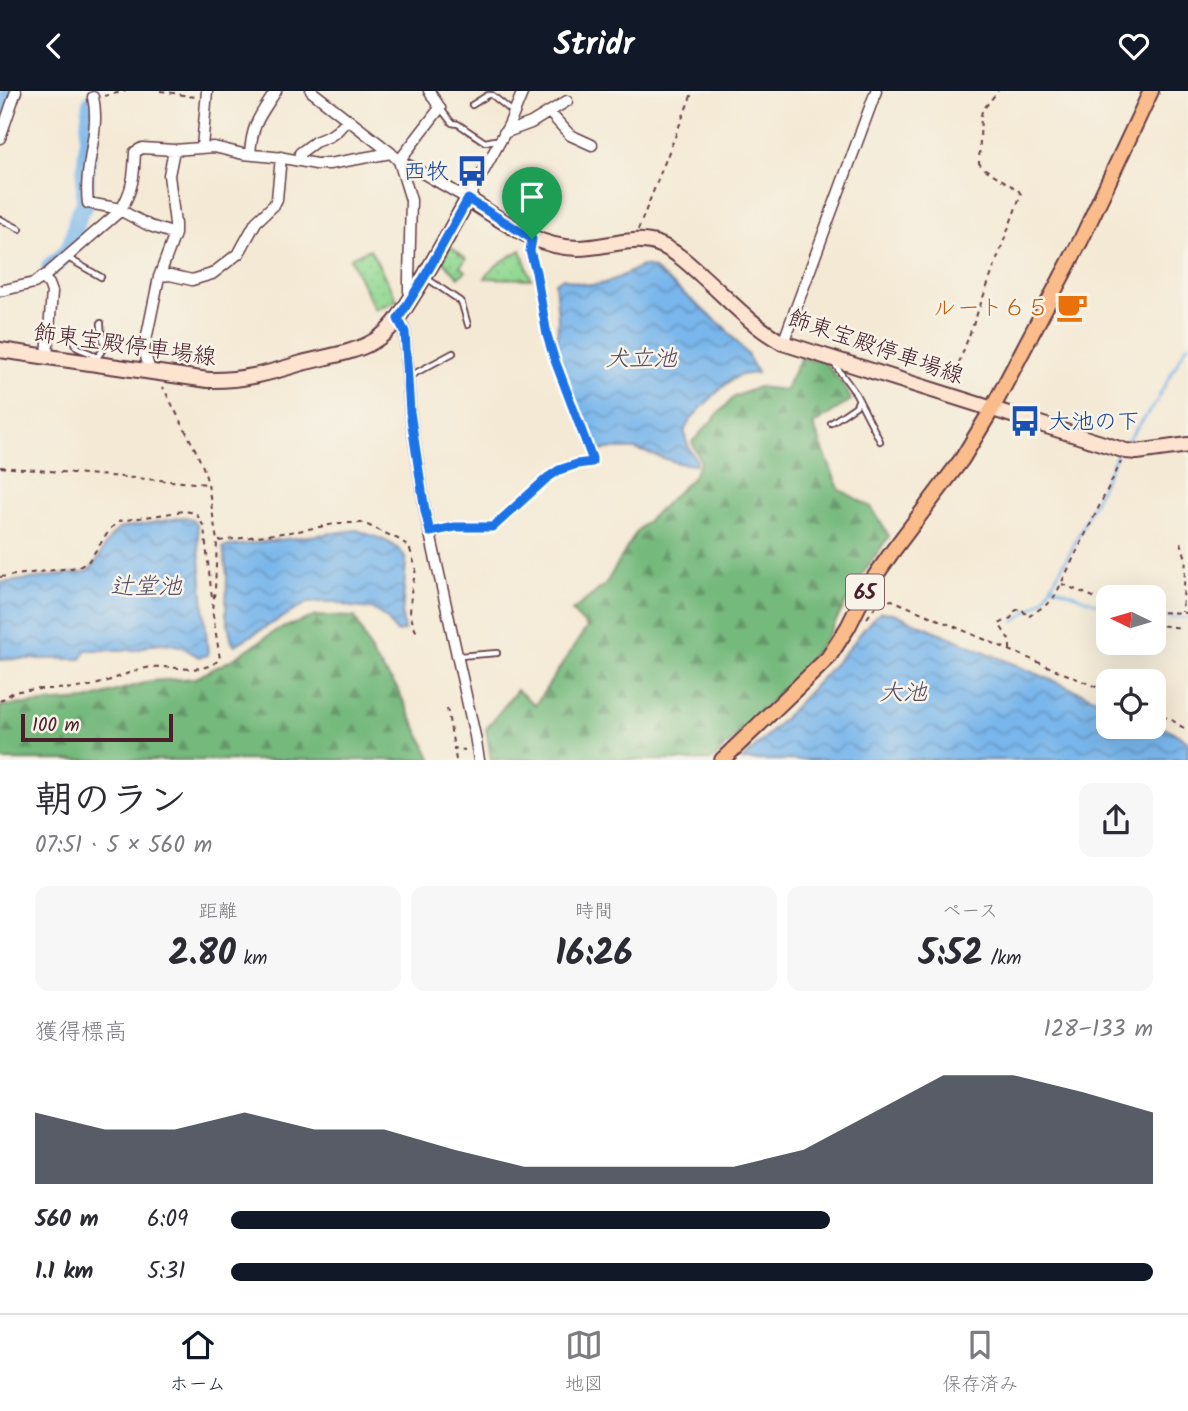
<!DOCTYPE html>
<html lang="ja">
<meta charset="utf-8">
<style>
body{margin:0;font-family:Kalam,"Klee One",sans-serif;background:#f7f7f7;color:#2b2b33;height:100vh;display:flex;flex-direction:column;font-size:26px;white-space:nowrap}
*{box-sizing:border-box;margin:0}
p{font-size:23px;color:#7c7c81}
.icon{flex:none;width:38px;height:38px;fill:none;stroke:currentColor;stroke-width:2;stroke-linecap:round;stroke-linejoin:round}
.map{position:relative;height:669px;overflow:hidden}
.drawer{display:flex;flex-direction:column;background:#fff;flex:1}
.drawer>*{flex:none}
.needle{width:46px;rotate:275deg}
.fabs{position:absolute;left:1096px;top:494px;display:grid;gap:14px}
.fabs a{display:grid;place-items:center;width:70px;height:70px;border-radius:14px;background:#fff;box-shadow:0 7px 28px #0002;font-size:35px}
.scale{position:absolute;left:21px;bottom:18px;width:152px;box-sizing:border-box;padding-left:7px;border:4px solid #4a1f2b;border-top:0;font-size:19px;line-height:24px;white-space:nowrap;color:#4a1f2b;-webkit-text-stroke:5px #f7f3e8;paint-order:stroke}
.pin{position:absolute;display:grid;place-items:center;width:60px;height:60px;color:#fff;margin:-72px -30px;border-radius:50% 50% 50% 0;rotate:-45deg;box-shadow:0 0 7px #0007}
.pin .icon{rotate:45deg}
.round{display:grid;place-items:center;flex:none;width:74px;height:74px;border-radius:14px;background:#f7f7f7}
.overview{display:flex;align-items:center;justify-content:space-between;height:119px;padding:0 35px}
h1{font-size:38px;font-weight:700;line-height:52px}
.metrics{display:grid;grid-template-columns:repeat(3,1fr);gap:10px;height:119px;padding:7px 35px}
.metrics div{display:grid;align-content:center;border-radius:14px;background:#f7f7f7;text-align:center}
.metrics b{font-size:35px;font-weight:700}
.metrics small{font-size:19px;font-weight:400}
.metrics p{font-size:19px}
.chart{height:196px;padding:14px 35px}
.chart p{display:flex;justify-content:space-between}
.chart svg{width:100%;height:126px;margin-top:7px;fill:#111827;opacity:.7}
ul{padding:0 35px;list-style:none;font-size:23px}
li{display:grid;grid-template-columns:112px 84px 1fr;align-items:center;height:52px}
li i{height:18px;border-radius:9px;background:#111827}
header{display:flex;justify-content:space-between;align-items:center;height:91px;padding:0 35px;background:#111827;color:#fff;font-size:32px;font-weight:700}
.tabs{display:flex;justify-content:space-around;align-items:center;height:98px;border-top:2px solid #e1e1e2;background:#fff;font-size:19px;color:#7c7c81}
.tabs a{display:grid;justify-items:center;gap:4px}
.tabs .active{color:#111827}
.map>svg:first-child{display:block}
.grass{fill:url(#grass-dots);stroke:#6e7c5f;stroke-width:2}
.forest{fill:url(#forest-firs);stroke:#606c54;stroke-width:2}
.water{fill:url(#water-waves);stroke:#616a8b;stroke-width:2}
.lines{fill:none;stroke-linecap:round;stroke-linejoin:round}
.stream{stroke:#78b6eb;stroke-width:2.5}
.river{stroke:#78b6eb;stroke-width:18}
.lane-casing{stroke:#643d44;stroke-width:8}
.street-casing{stroke:#643d44;stroke-width:13}
.secondary-casing{stroke:#643d44;stroke-width:18}
.primary-casing{stroke:#643d44;stroke-width:18}
.path{stroke:#643d44;stroke-width:2;stroke-dasharray:5 5;stroke-linecap:butt}
.lane{stroke:#fff;stroke-width:4.5}
.street{stroke:#fff;stroke-width:10}
.secondary{stroke:#fde4d1;stroke-width:14}
.primary{stroke:#fabc8b;stroke-width:14}
.route-casing{stroke:#fff;stroke-width:14}
.route{stroke:#1a73e8;stroke-width:9}
.labels{text-anchor:middle;stroke-width:5;stroke-linejoin:round;paint-order:stroke}
.shield{fill:#f7f3e8;stroke:#7e5f64;stroke-width:2}
.shield-label{font-size:21px;font-weight:bold;fill:#4a1f2b}
.transit-label{font-size:23px;fill:#164399;stroke:#f7f3e8;text-anchor:end}
.food-label{font-size:23px;fill:#c56008;stroke:#f7f3e8;text-anchor:end}
.street-label{font-size:23px;fill:#4a1f2b;stroke:#f7f3e8}
.water-label{font-size:24px;font-style:italic;fill:#584c65;stroke:#f7f3e8}
</style>
<header><svg class="icon" aria-label="back" viewBox="0 0 24 24"><path d="M15 5l-7 7 7 7"/></svg>Stridr<svg class="icon" aria-label="heart" viewBox="0 0 24 24"><path d="M12 20l-8-8c-3-5 5-10 8-4 3-6 11-1 8 4z"/></svg></header>
<div class="map">
<svg width="1188" height="669" viewBox="0 0 1188 669">
<defs>
<pattern id="grass-dots" width="8" height="8" patternUnits="userSpaceOnUse" patternTransform="scale(1.75)"><rect width="8" height="8" fill="#92d993"/><path d="M2 2h.1M6 6h.1" fill="none" stroke="#7fba7f" stroke-width="1.8" stroke-linecap="round"/></pattern>
<pattern id="forest-firs" width="22" height="20" patternUnits="userSpaceOnUse" patternTransform="scale(1.75)"><rect width="22" height="20" fill="#75b97d"/><path d="M5 1l3.5 6h-7zM16 11l3.5 6h-7z" fill="#629667"/></pattern>
<pattern id="water-waves" width="16" height="10" patternUnits="userSpaceOnUse" patternTransform="scale(1.75)"><rect width="16" height="10" fill="#78b6eb"/><path d="M0 5q4-4 8 0t8 0" fill="none" stroke="#6493bf"/></pattern>
</defs>
<rect width="100%" height="100%" fill="#f7f3e8"/>
<filter id="ink" filterUnits="userSpaceOnUse"><feTurbulence type="fractalNoise" baseFrequency=".0143" numOctaves="2"/><feDisplacementMap in="SourceGraphic" scale="14" xChannelSelector="R" yChannelSelector="G"/><feConvolveMatrix kernelMatrix="1 2 1 2 8 2 1 2 1" color-interpolation-filters="sRGB"/></filter>
<filter id="wash" filterUnits="userSpaceOnUse"><feTurbulence type="fractalNoise" baseFrequency=".00686" numOctaves="4" result="noise"/><feDisplacementMap in="SourceGraphic" scale="28" xChannelSelector="R" yChannelSelector="G"/><feGaussianBlur stdDeviation="1.57" result="paint"/><feColorMatrix in="noise" values="0 0 0 0 0 0 0 0 0 0 0 0 0 0 0 0 0 1.4 0 .05"/><feComposite in="paint" operator="in"/></filter>
<g filter="url(#wash)">
<rect width="100%" height="100%" fill="#f4e9d4"/>
<path class="grass" d="M450 155 466 168 460 175 466 180 459 186 442 169Z
M370 158 397 209 375 219 350 167Z
M521 159 531 188 485 187C493 174 508 167 521 159Z"/>
<path class="forest" d="M801 267 824 270 846 298 851 309 813 334 839 398 871 416 889 445 859 488 826 548 791 591 713 669H491L486 638 517 599 535 614 587 536 572 520 605 494 637 440 692 387 701 371 692 351 734 306 758 296 785 299Z
M316 525 355 526 374 567 397 597 432 669H0V615L86 609 151 590 196 587 233 568 277 539Z"/>
<path class="water" d="M645 175 654 178 724 236 747 263 757 282C750 283 740 283 735 287 725 292 687 329 685 339 684 350 691 361 697 370L695 374 678 372 635 358H607L595 362 557 266 558 226 555 191 563 187C599 201 607 192 640 176Z
M185 426 192 428 197 433 208 564 199 566 180 555 163 552 152 553 137 559H86L81 568H15L0 569V492L86 481C102 471 104 446 121 437Z
M357 439C374 446 402 451 406 471L402 524 404 540 396 541 387 528 373 518 351 516 336 511H309L235 554 232 551 226 523 227 483 223 456Z
M881 521 893 522 1108 613V635H1153V632L1170 639 1188 651V669H742C780 634 814 595 848 558 859 546 867 530 881 521Z"/>
<g class="lines">
<path class="stream" d="M1124 354 1157 310 1160 303 1188 253
M1052 495 1108 517
M1153 526 1188 527
M1014 531 1043 509 1071 460 1117 363"/>
<path class="river" d="M0 28 10 0
M50 176C58 170 67 163 71 154 77 141 74 125 85 114V85L91 12"/>
</g>
</g>
<g filter="url(#ink)">
<g class="lines">
<defs>
<path id="lane" d="M472 14 488 4H492L514 22
M441 18 452 32 458 33 485 51 495 49 499 51
M0 128 20 138
M68 167 101 186
M425 186 460 210 462 213 468 234
M73 238C72 265 81 254 97 266V271
M97 266C110 254 100 245 101 232
M835 274 856 303 880 350
M408 286 453 262
M831 332 856 315 858 310
M459 565 497 562"/>
<path id="street" d="M311 0 391 62
M93 6C101 39 83 77 88 112L116 117 150 135 175 143
M550 22 570 44 592 54
M504 42 531 32 567 10
M0 47 16 0
M202 56 207 0
M250 63C252 32 260 25 276 0
M300 70V62L315 51 330 45 337 40 347 29
M160 185 170 184 192 189 212 183 239 162 256 131 274 114 277 108 281 66
M42 186 49 193 52 201 47 265
M0 200 34 192 46 184 120 120C133 99 134 85 135 61L142 57 174 59 214 56 243 63 284 67 316 73H329L391 62 399 70 412 76 468 108 509 34 523 0
M412 206 409 200V187L411 109 399 70 440 17 429 0
M399 228 405 241 410 321 425 420 475 645 479 669
M783 252 876 0
M150 280 144 259 159 186 175 143V133L169 84 174 59"/>
<path id="secondary" d="M0 259 208 289C241 290 270 282 302 272 324 266 355 262 374 250 393 239 403 220 415 201 434 171 450 140 468 108 502 129 536 157 578 157 605 157 632 144 658 153 674 159 688 172 701 184 727 207 752 235 783 252L1126 360 1137 361 1188 354"/>
<path id="primary" d="M722 669 828 567 848 536 869 494 892 461 962 368 992 318 1081 149 1151 0"/>
</defs>
<use href="#lane" class="lane-casing"/>
<use href="#street" class="street-casing"/>
<use href="#secondary" class="secondary-casing"/>
<use href="#primary" class="primary-casing"/>
<path class="path" d="M160 0C173 1 183 5 196 6
M104 5 126 0
M638 139 693 0
M952 291 1021 103 1018 99 982 76 979 72 981 25 982 20 998 0
M0 376 207 393
M441 439 455 436H493L547 388 559 379 577 373 592 371V363L554 267 547 244 530 158
M219 450 298 440 340 432H363L398 448 409 455 416 478 411 502 410 522 414 536 418 544
M1181 451 1186 468 1182 521
M0 486 79 476 88 471 111 437 120 430 184 420 196 422 204 436 212 507
M1062 493 1108 512
M1153 521 1188 522
M867 527 878 512 892 509 1108 601
M1153 533 1181 537
M1010 559V550L999 533 1011 527 1015 520 1021 517 1028 526 1053 509 1121 371
M0 610 13 601 19 600C43 596 66 600 90 595 111 591 130 579 152 576 175 574 202 585 220 568L212 518 215 499 217 450 208 393 203 376 195 358 163 296
M447 617 454 657
M1153 621 1172 629 1188 640
M456 669 454 657 465 659"/>
<use href="#lane" class="lane"/>
<use href="#street" class="street"/>
<use href="#secondary" class="secondary"/>
<use href="#primary" class="primary"/>
</g>
</g>
<g class="lines" filter="url(#ink)">
<defs>
<path id="route" d="M468 108 532 148 530 160 536 181 547 244 554 267 592 367V371L577 373 559 379 547 387 493 436H455L430 441 425 420 410 321 405 241 398 228 425 185Z"/>
</defs>
<use href="#route" class="route-casing"/>
<use href="#route" class="route"/>
</g>
<defs>
<symbol id="bus-bare" viewBox="-9 -9 18 18"><path d="M-5-6H5V4H4V6H2V4H-2V6H-4V4H-5ZM-3.5-4V0h7V-4ZM-3.5 1.2v1.5H-2V1.2ZM2 1.2v1.5H3.5V1.2Z" fill="#1a4fb4" stroke="#f7f3e8" stroke-width="2.5" paint-order="stroke"/></symbol>
<symbol id="cafe-bare" viewBox="-9 -9 18 18"><path d="M-5.5-4.5H6V0H3Q3 3.5 0 3.5H-2.5Q-5.5 3.5-5.5 0ZM3-3.2v2h1.7v-2ZM-6 4.5H4V6H-6Z" fill="#e8710a" stroke="#f7f3e8" stroke-width="2.5" paint-order="stroke"/></symbol>
</defs>
<g fill-rule="evenodd">
<use href="#bus-bare" x="450" y="58" width="44" height="44"/>
<use href="#cafe-bare" x="1050" y="194" width="44" height="44"/>
<use href="#bus-bare" x="1003" y="308" width="44" height="44"/>
</g>
<g class="labels">
<rect class="shield" x="846" y="483.5" width="38" height="35" rx="5"/>
<g class="shield-label">
<text x="865" y="508">65</text>
</g>
<g class="transit-label">
<text x="449" y="88">西牧</text>
<text x="1048" y="338" text-anchor="start">大池の下</text>
</g>
<g class="food-label">
<text x="1049" y="224">ルート６５</text>
</g>
<g class="street-label">
<text transform="translate(125 253) rotate(8)" y="8">飾東宝殿停車場線</text>
<text transform="translate(876 255) rotate(19)" y="8">飾東宝殿停車場線</text>
</g>
<g class="water-label">
<text x="641" y="275">犬立池</text>
<text x="146" y="503">辻堂池</text>
<text x="903" y="609">大池</text>
</g>
</g>
</svg>
<div class="fabs">
<a><svg class="needle" viewBox="-14 -14 28 28"><path d="M0-13l5 13h-10z" fill="#e53935"/><path d="M0 13l5-13h-10z" fill="#7c7c81"/></svg></a>
<a><svg class="icon" aria-label="locate" viewBox="0 0 24 24"><circle cx="12" cy="12" r="6"/><path d="M12 2v4M12 18v4M2 12h4M18 12h4"/></svg></a>
</div>
<div class="scale">100 m</div>
<div class="pin" style="left:532px;top:148px;background:#1e9e55"><svg class="icon" aria-label="arrive" viewBox="0 0 24 24"><path d="M6 21V4h12l-3 4 3 4H6"/></svg></div>
</div>
<section class="drawer">
<div class="overview"><div><h1>朝のラン</h1><p>07:51 · 5 × 560 m</p></div><a class="round"><svg class="icon" aria-label="share" viewBox="0 0 24 24"><path d="M12 15V3M7 8l5-5 5 5M5 13v7h14v-7"/></svg></a></div>
<div class="metrics">
<div><p>距離</p><b>2.80<small> km</small></b></div>
<div><p>時間</p><b>16:26</b></div>
<div><p>ペース</p><b>5:52<small> /km</small></b></div>
</div>
<div class="chart"><p><span>獲得標高</span>128–133 m</p>
<svg viewBox="0 0 160 44" preserveAspectRatio="none"><path d="M0 44V19L10 25L20 25L30 19L40 25L50 25L60 32L70 38L80 38L90 38L100 38L110 32L120 19L130 6L140 6L150 12L160 19V44z"/></svg>
</div>
<ul>
<li><b>560 m</b>6:09<i style="width:65%"></i></li>
<li><b>1.1 km</b>5:31<i style="width:100%"></i></li>
</ul>
</section>
<nav class="tabs">
<a class="active"><svg class="icon" aria-label="home" viewBox="0 0 24 24"><path d="M3 11l9-7 9 7M6 9v11h12V9"/></svg>ホーム</a>
<a><svg class="icon" aria-label="map" viewBox="0 0 24 24"><path d="M3 6l6-2 6 2 6-2v14l-6 2-6-2-6 2zM9 4v14M15 6v14"/></svg>地図</a>
<a><svg class="icon" aria-label="saved" viewBox="0 0 24 24"><path d="M7 4h10v16l-5-4-5 4z"/></svg>保存済み</a>
</nav>
